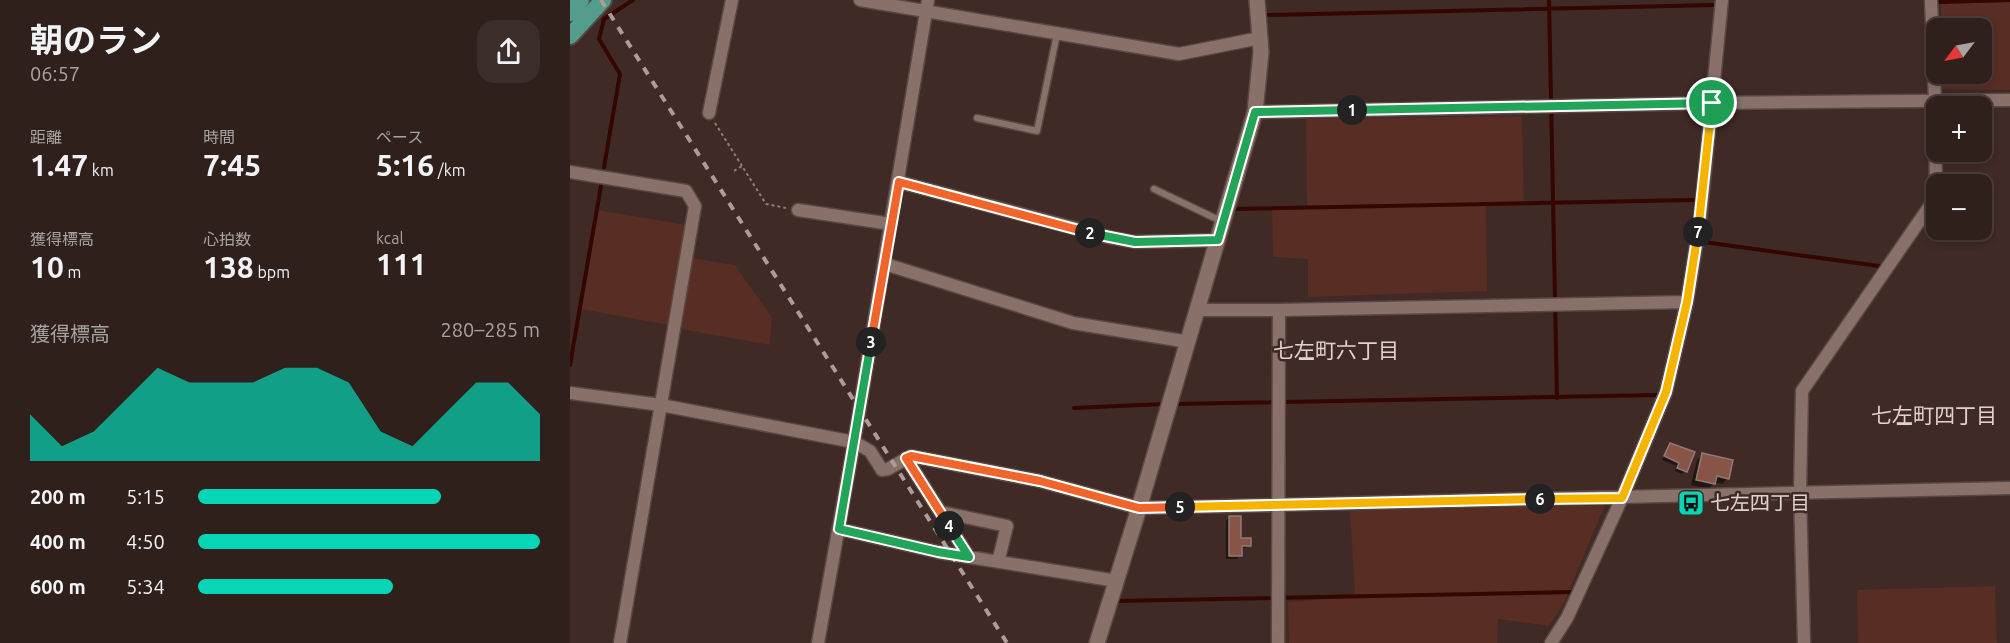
<!DOCTYPE html>
<html lang="ja">
<meta charset="utf-8">
<style>
body{margin:0;font-family:Ubuntu,"Noto Sans JP",sans-serif;background:#3b2d29;color:#f1f3f6;height:100vh;display:flex;flex-direction:column;font-size:22px;white-space:nowrap}
*{box-sizing:border-box;margin:0}
p{font-size:20px;color:#a7a3a3}
.icon{flex:none;width:33px;height:33px;fill:none;stroke:currentColor;stroke-width:2;stroke-linecap:round;stroke-linejoin:round}
.map{position:relative;flex:1;overflow:hidden}
.sheet{display:flex;flex-direction:column;background:#2f201c;width:570px}
.sheet>*{flex:none}
.needle{width:39px;rotate:238deg}
.fabs{position:absolute;left:1356px;top:18px;display:grid;gap:12px}
.fabs a{display:grid;place-items:center;width:66px;height:66px;border-radius:12px;background:#2f201c;box-shadow:0 3px 9px #0003,0 0 0 2px #4a3e3b;font-size:30px}
.pin{position:absolute;display:grid;place-items:center;width:51px;height:51px;color:#fff;margin:-26px;border:3px solid #fff;border-radius:50%;box-shadow:0 2px 6px #0007}
.km{position:absolute;width:30px;height:30px;margin:-15px;border-radius:50%;background:#222;color:#fff;font-size:16px;line-height:30px;text-align:center}
.round{display:grid;place-items:center;flex:none;width:63px;height:63px;border-radius:18px;background:#3b2d29}
.summary{display:flex;align-items:center;justify-content:space-between;height:102px;padding:0 30px}
h1{font-size:33px;font-weight:700;line-height:45px}
.stats{display:grid;grid-template-columns:repeat(3,1fr);gap:9px;height:102px;padding:6px 30px}
.stats div{display:grid;align-content:center}
.stats b{font-size:30px;font-weight:700}
.stats small{font-size:16px;font-weight:400}
.stats p{font-size:16px}
.chart{height:168px;padding:12px 30px}
.chart p{display:flex;justify-content:space-between}
.chart svg{width:100%;height:108px;margin-top:6px;fill:#06d5b6;opacity:.7}
ul{padding:0 30px;list-style:none;font-size:20px}
li{display:grid;grid-template-columns:96px 72px 1fr;align-items:center;height:45px}
li i{height:15px;border-radius:8px;background:#06d5b6}
main{display:flex;flex:1;min-height:0}
.map>svg:first-child{display:block}
.green{fill:#582d23}
.shadow{fill:#0007}
.lines{fill:none;stroke-linecap:round;stroke-linejoin:round}
.stream{stroke:#330601;stroke-width:4}
.building{fill:#885447;stroke:#927973;stroke-width:1.5}
.service-casing{stroke:#594844;stroke-width:9}
.minor-casing{stroke:#594844;stroke-width:15}
.tertiary-casing{stroke:#594844;stroke-width:18}
.trunk-casing{stroke:#594844;stroke-width:20}
.path{stroke:#8f7d79;stroke-width:2;stroke-dasharray:3 3;stroke-linecap:butt}
.service{stroke:#89716a;stroke-width:6}
.minor{stroke:#89716a;stroke-width:12}
.tertiary{stroke:#89716a;stroke-width:15}
.trunk{stroke:#549c8b;stroke-width:16}
.rail{stroke:#ad9c98;stroke-width:4;stroke-dasharray:8 8;stroke-linecap:butt}
.split-1-casing{stroke:#fff;stroke-width:12}
.split-2-casing{stroke:#fff;stroke-width:12}
.split-3-casing{stroke:#fff;stroke-width:12}
.split-4-casing{stroke:#fff;stroke-width:12}
.split-5-casing{stroke:#fff;stroke-width:12}
.split-6-casing{stroke:#fff;stroke-width:12}
.split-7-casing{stroke:#fff;stroke-width:12}
.split-8-casing{stroke:#fff;stroke-width:12}
.split-1{stroke:#22a559;stroke-width:8}
.split-2{stroke:#22a559;stroke-width:8}
.split-3{stroke:#f0652b;stroke-width:8}
.split-4{stroke:#22a559;stroke-width:8}
.split-5{stroke:#f0652b;stroke-width:8}
.split-6{stroke:#f5b400;stroke-width:8}
.split-7{stroke:#f5b400;stroke-width:8}
.split-8{stroke:#f5b400;stroke-width:8}
.labels{text-anchor:middle;stroke-width:5;stroke-linejoin:round;paint-order:stroke}
.poi-label{font-size:20px;fill:#e0d2ce;stroke:#3f2a25;text-anchor:start}
.neighbourhood-label{font-size:21px;fill:#e0d2ce;stroke:#3f2a25}
</style>
<main>
<section class="sheet">
<div class="summary"><div><h1>朝のラン</h1><p>06:57</p></div><a class="round"><svg class="icon" aria-label="share" viewBox="0 0 24 24"><path d="M12 15V3M7 8l5-5 5 5M5 13v7h14v-7"/></svg></a></div>
<div class="stats">
<div><p>距離</p><b>1.47<small> km</small></b></div>
<div><p>時間</p><b>7:45</b></div>
<div><p>ペース</p><b>5:16<small> /km</small></b></div>
</div>
<div class="stats">
<div><p>獲得標高</p><b>10<small> m</small></b></div>
<div><p>心拍数</p><b>138<small> bpm</small></b></div>
<div><p>kcal</p><b>111</b></div>
</div>
<div class="chart"><p><span>獲得標高</span>280–285 m</p>
<svg viewBox="0 0 160 44" preserveAspectRatio="none"><path d="M0 44V25L10 38L20 32L30 19L40 6L50 12L60 12L70 12L80 6L90 6L100 12L110 32L120 38L130 25L140 12L150 12L160 25V44z"/></svg>
</div>
<ul>
<li><b>200 m</b>5:15<i style="width:71%"></i></li>
<li><b>400 m</b>4:50<i style="width:100%"></i></li>
<li><b>600 m</b>5:34<i style="width:57%"></i></li>
</ul>
</section>
<div class="map">
<svg width="1440" height="643" viewBox="0 0 1440 643">
<rect width="100%" height="100%" fill="#3f2a25"/>
<path class="green" d="M1440 2V90L1372 89V74H1412V28H1371V4Z
M952 116 954 203 916 206 917 291 738 297V259L703 257 702 210 737 208 736 119Z
M28 210 117 225 99 325 11 309Z
M122 258 165 265 202 318 200 345 111 329Z
M1035 505 993 605 979 626 928 619 927 643H719L718 602 785 597 780 511Z
M1425 586 1427 643H1288L1287 590Z"/>
<path class="shadow" d="M1100 445 1115 471 1112 474 1105 471 1107 466 1092 460Z
M1133 455 1158 478 1152 484 1144 482 1139 489 1121 485 1127 460Z
M659 517 670 540 679 545 676 548H670V555L667 559H656V521Z"/>
<g class="lines">
<path class="stream" d="M979 0 987 398
M1368 2 1440 0
M696 15 1144 5
M34 167 50 74 29 39 34 19 63 0
M664 209 1123 200
M1119 240 1309 266
M0 365 32 180
M605 404 1087 395
M504 408 594 404
M547 601 1001 592"/>
</g>
<path class="building" d="M1100 443 1125 452 1117 472 1107 468 1109 463 1094 456Z
M1132 453 1163 460 1159 479 1147 476 1145 484 1126 480Z
M659 516H671V538H681V546H672V556H659Z"/>
<g class="lines">
<defs>
<path id="service" d="M407 118 467 131 487 34
M584 189 651 221"/>
<path id="minor" d="M290 0 609 54 690 38
M685 112 1142 103 1440 100
M139 113 162 0
M0 172 116 191 125 206 50 643
M329 182 538 237 565 242 649 240
M228 210 321 224
M315 264 503 323 619 342
M628 310H709L1117 302
M0 393 91 405 284 442 300 451 312 470 318 469 341 456 470 481 569 508 1440 488
M336 458 399 557
M371 512 437 526 428 562
M269 529 368 552 547 581
M248 643 284 442 358 0
M708 643 709 310
M981 643 997 618 1052 498 1096 392 1117 302 1130 221 1152 0
M1234 643 1230 493 1232 391 1366 197 1365 102 1361 0"/>
<path id="tertiary" d="M527 643 569 508 685 112 691 52 687 0"/>
<path id="trunk" d="M0 13 11 0
M0 36 33 0"/>
</defs>
<use href="#service" class="service-casing"/>
<use href="#minor" class="minor-casing"/>
<use href="#tertiary" class="tertiary-casing"/>
<use href="#trunk" class="trunk-casing"/>
<path class="path" d="M145 123 172 166
M164 171 172 166 196 204 216 208"/>
<use href="#service" class="service"/>
<use href="#minor" class="minor"/>
<use href="#tertiary" class="tertiary"/>
<use href="#trunk" class="trunk"/>
<path class="rail" d="M31 0 437 643"/>
</g>
<g class="lines">
<defs>
<path id="split-1" d="M782 110 1142 103"/>
<path id="split-2" d="M520 233 565 242 648 240 685 112 782 110"/>
<path id="split-3" d="M301 342 329 182 520 233"/>
<path id="split-4" d="M301 342 269 529 368 552 399 557 379 526"/>
<path id="split-5" d="M379 526 336 458 341 456 470 481 569 508 610 507"/>
<path id="split-6" d="M610 507 970 499"/>
<path id="split-7" d="M970 499 1052 498 1096 392 1117 302 1128 232"/>
<path id="split-8" d="M1128 232 1142 103"/>
</defs>
<use href="#split-1" class="split-1-casing"/>
<use href="#split-2" class="split-2-casing"/>
<use href="#split-3" class="split-3-casing"/>
<use href="#split-4" class="split-4-casing"/>
<use href="#split-5" class="split-5-casing"/>
<use href="#split-6" class="split-6-casing"/>
<use href="#split-7" class="split-7-casing"/>
<use href="#split-8" class="split-8-casing"/>
<use href="#split-1" class="split-1"/>
<use href="#split-2" class="split-2"/>
<use href="#split-3" class="split-3"/>
<use href="#split-4" class="split-4"/>
<use href="#split-5" class="split-5"/>
<use href="#split-6" class="split-6"/>
<use href="#split-7" class="split-7"/>
<use href="#split-8" class="split-8"/>
</g>
<defs>
<symbol id="bus-square" viewBox="-11 -11 22 22"><rect x="-9" y="-9" width="18" height="18" rx="4" fill="#06d5b6" stroke="#3f2a25"/><path d="M-5-6H5V4H4V6H2V4H-2V6H-4V4H-5ZM-3.5-4V0h7V-4ZM-3.5 1.2v1.5H-2V1.2ZM2 1.2v1.5H3.5V1.2Z" fill="#111"/></symbol>
</defs>
<g fill-rule="evenodd">
<use href="#bus-square" x="1106" y="488" width="30" height="30"/>
</g>
<g class="labels">
<g class="poi-label">
<text x="1140" y="510">七左四丁目</text>
</g>
<g class="neighbourhood-label">
<text x="766" y="358">七左町六丁目</text>
<text x="1364" y="423">七左町四丁目</text>
</g>
</g>
</svg>
<div class="fabs">
<a><svg class="needle" viewBox="-14 -14 28 28"><path d="M0-13l5 13h-10z" fill="#e53935"/><path d="M0 13l5-13h-10z" fill="#a7a3a3"/></svg></a>
<a>+</a>
<a>−</a>
</div>
<div class="pin" style="left:1142px;top:103px;background:#1e9e55"><svg class="icon" aria-label="arrive" viewBox="0 0 24 24"><path d="M6 21V4h12l-3 4 3 4H6"/></svg></div>
<b class="km" style="left:782px;top:110px">1</b>
<b class="km" style="left:520px;top:233px">2</b>
<b class="km" style="left:301px;top:342px">3</b>
<b class="km" style="left:379px;top:526px">4</b>
<b class="km" style="left:610px;top:507px">5</b>
<b class="km" style="left:970px;top:499px">6</b>
<b class="km" style="left:1128px;top:232px">7</b>
</div>
</main>
